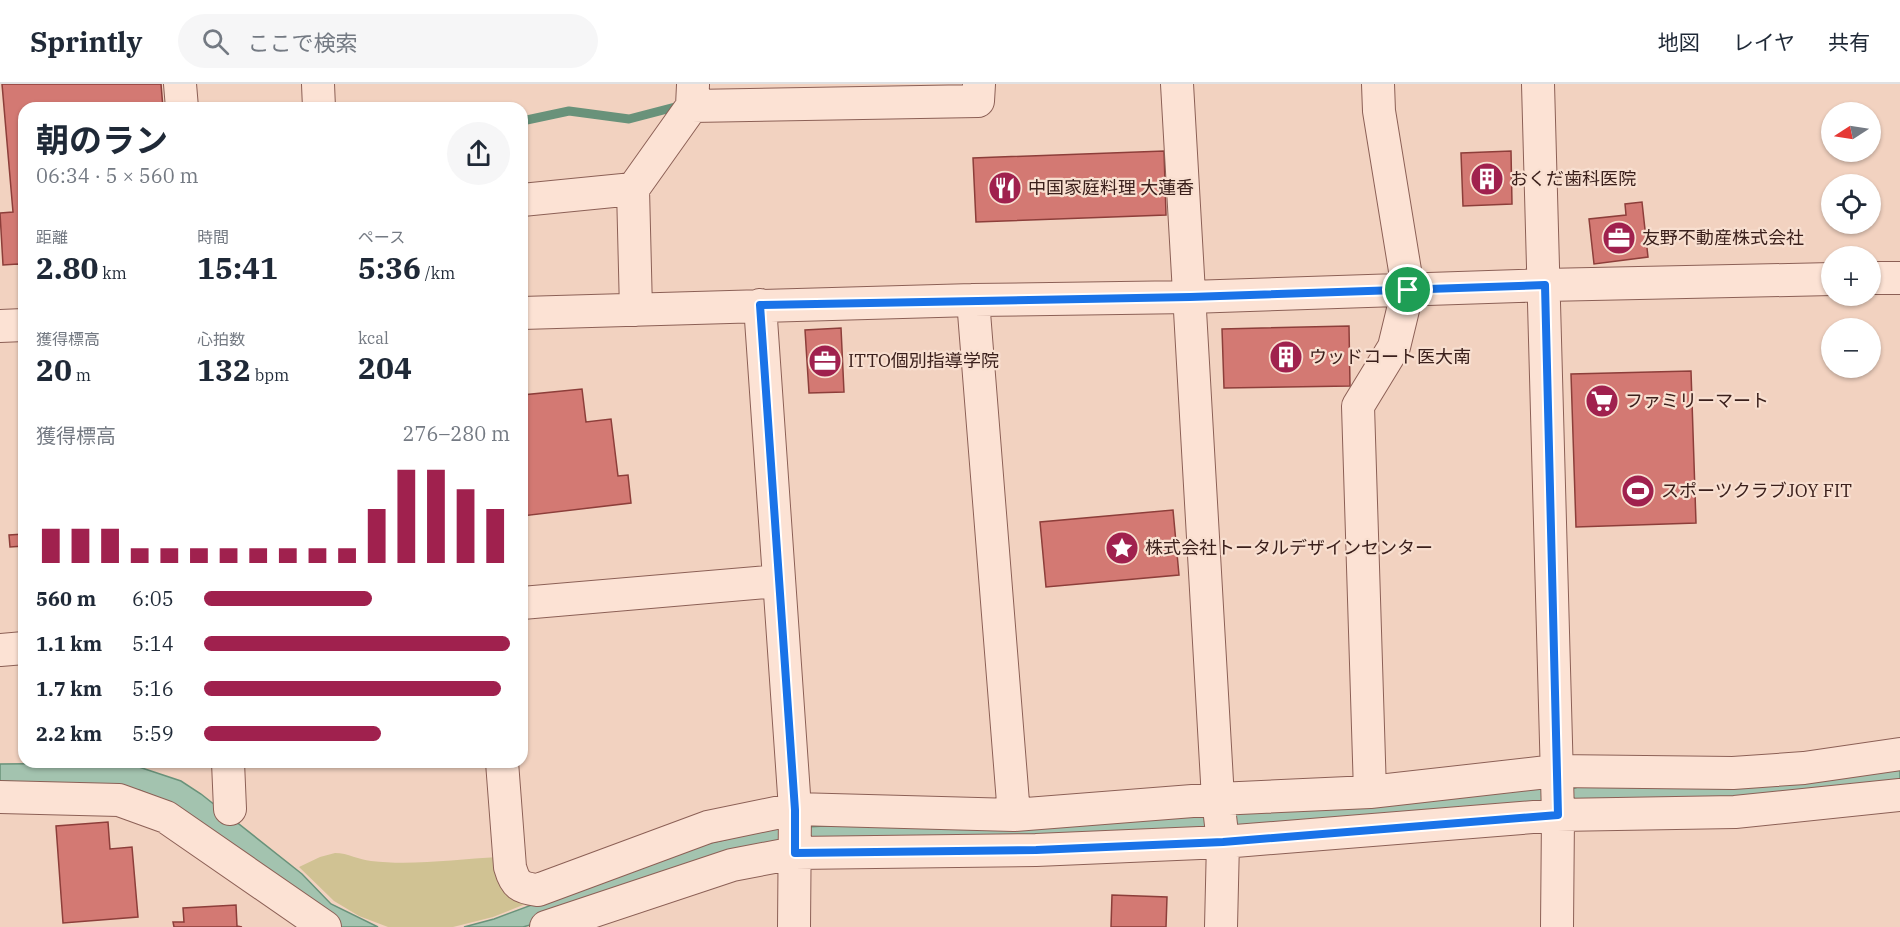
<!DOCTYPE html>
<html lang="ja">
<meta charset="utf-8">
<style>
body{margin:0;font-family:"IBM Plex Serif","Noto Sans JP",serif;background:#f6f6f7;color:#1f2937;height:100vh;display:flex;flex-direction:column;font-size:22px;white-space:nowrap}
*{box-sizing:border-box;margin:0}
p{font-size:20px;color:#747a83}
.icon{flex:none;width:33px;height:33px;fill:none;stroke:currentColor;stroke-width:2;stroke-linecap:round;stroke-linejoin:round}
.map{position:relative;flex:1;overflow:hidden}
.drawer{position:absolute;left:18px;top:18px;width:510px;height:666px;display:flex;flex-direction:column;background:#fff;border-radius:18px;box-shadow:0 2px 4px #0004}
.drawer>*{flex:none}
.needle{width:39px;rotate:258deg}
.buttons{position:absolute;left:1821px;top:18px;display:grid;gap:12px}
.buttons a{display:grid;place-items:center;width:60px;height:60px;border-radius:50%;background:#fff;box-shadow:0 2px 4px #0004;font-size:30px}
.pin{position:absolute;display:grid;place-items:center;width:51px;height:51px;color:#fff;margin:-26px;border:3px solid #fff;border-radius:50%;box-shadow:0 2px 6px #0007}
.round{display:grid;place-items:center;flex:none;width:63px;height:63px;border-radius:32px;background:#f6f6f7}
.overview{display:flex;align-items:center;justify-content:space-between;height:102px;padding:0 18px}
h1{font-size:33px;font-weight:700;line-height:45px}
.metrics{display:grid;grid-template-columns:repeat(3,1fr);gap:9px;height:102px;padding:6px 18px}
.metrics div{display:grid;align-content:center}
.metrics b{font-size:30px;font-weight:700}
.metrics small{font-size:16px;font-weight:400}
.metrics p{font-size:16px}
.chart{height:168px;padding:12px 18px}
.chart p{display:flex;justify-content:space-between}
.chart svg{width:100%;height:108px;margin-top:6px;stroke:#a0214e;stroke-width:6}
ul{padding:0 18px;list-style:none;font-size:20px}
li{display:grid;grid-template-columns:96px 72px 1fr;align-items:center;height:45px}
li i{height:15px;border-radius:8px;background:#a0214e}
header{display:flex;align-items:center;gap:36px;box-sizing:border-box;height:84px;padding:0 30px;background:#fff;border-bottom:2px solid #e0e1e3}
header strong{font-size:28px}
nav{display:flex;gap:33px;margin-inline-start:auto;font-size:21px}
.search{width:420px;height:54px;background:#f6f6f7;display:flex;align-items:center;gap:15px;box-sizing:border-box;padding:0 21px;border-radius:33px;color:#747a83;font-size:22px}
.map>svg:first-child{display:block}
.green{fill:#d0c293}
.water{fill:#a3c3af;stroke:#69927a;stroke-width:1.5}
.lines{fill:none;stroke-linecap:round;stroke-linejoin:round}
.stream{stroke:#69927a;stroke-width:9}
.building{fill:#d37973;stroke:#8d3e3a;stroke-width:1.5}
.minor-casing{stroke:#8c6056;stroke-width:34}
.minor{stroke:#fce2d4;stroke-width:32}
.route-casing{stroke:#fff;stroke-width:12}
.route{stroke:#1a73e8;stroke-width:8}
.labels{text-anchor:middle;stroke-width:4.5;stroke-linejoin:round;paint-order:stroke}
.poi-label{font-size:18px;fill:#3b201c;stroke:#f8dfd0;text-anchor:start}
</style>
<header>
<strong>Sprintly</strong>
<div class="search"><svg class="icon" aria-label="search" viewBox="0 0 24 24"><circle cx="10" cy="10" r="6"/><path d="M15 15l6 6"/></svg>ここで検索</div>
<nav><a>地図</a><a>レイヤ</a><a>共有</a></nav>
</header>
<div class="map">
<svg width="1900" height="843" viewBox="0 0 1900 843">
<rect width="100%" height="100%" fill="#f2d2c0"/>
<path class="green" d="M335 769C348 769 359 776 371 777 412 782 458 775 498 773L533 817 493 833 453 843H388L359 832 334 817 299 783 320 773Z"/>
<path class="water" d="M111 679 139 683 181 697 201 710 302 790 331 820 378 843H336L171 719 139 706 113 703 0 697V680Z
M1900 686V703L1233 743H1199L1196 745 827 758 523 843H464L494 835 680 766 771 745 1532 703 1569 706 1581 702 1753 701Z"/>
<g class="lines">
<path class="stream" d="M522 37 569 27 629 35 679 22"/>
</g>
<path class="building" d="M2 0H161L163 24H24V185L18 180 3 181 0 129 13 128Z
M1164 67 1166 131 976 138 973 74Z
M1511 67 1512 120 1463 122 1461 69Z
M1642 118 1648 173 1594 180 1589 135 1626 131 1625 120Z
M1349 242 1350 302 1224 304 1222 245Z
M841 244 844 308 809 309 805 246Z
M1691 287 1696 439 1576 443 1571 290Z
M582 305 586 338 611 335 618 392 628 391 631 419 522 432V368L526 367 522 311Z
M1173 426 1179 491 1046 503 1040 438Z
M24 450V462L10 463 9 451Z
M108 738 110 765 132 763 138 833 63 839 56 742Z
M1112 811 1167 813 1166 843H1111Z
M236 821 237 842 242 843H174L173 838H184L183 824Z"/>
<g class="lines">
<defs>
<path id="minor" d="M180 0 182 24
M318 0 319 24
M1177 0 1218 715 1223 758 1221 843
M1538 0 1558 731 1557 843
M692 22 978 17 979 0
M522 116 633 105
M1870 194H1900
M973 216 1014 731
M760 221 795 725 794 843
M636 226 633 105 692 22 693 1
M522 229 973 216 1190 213 1545 201 1832 195
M0 242 24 241
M522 519 779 497
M0 566 24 564
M228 678 230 725
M502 678 510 783C515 801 520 804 538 806L708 743 795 725 1014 731 1218 715 1370 708 1556 687 1733 689 1804 684 1900 670
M1370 708 1358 322 1394 263 1408 205 1379 27 1378 0
M0 713 119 716 166 733 325 843
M546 843 732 781 795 769 1036 766 1223 758 1558 731 1735 728 1900 711"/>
</defs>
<use href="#minor" class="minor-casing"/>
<use href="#minor" class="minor"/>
</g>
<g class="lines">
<defs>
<path id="route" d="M1545 201 1558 731 1223 758 1036 766 795 769V726L760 221 1190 213Z"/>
</defs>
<use href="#route" class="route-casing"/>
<use href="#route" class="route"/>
</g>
<defs>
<symbol id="building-disc" viewBox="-11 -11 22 22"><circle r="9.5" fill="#a0214e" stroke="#f8dfd0"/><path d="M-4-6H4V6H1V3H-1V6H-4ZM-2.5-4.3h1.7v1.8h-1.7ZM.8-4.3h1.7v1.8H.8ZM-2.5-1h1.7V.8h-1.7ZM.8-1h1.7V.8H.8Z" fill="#fff"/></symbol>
<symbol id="restaurant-disc" viewBox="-11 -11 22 22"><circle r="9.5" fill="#a0214e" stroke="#f8dfd0"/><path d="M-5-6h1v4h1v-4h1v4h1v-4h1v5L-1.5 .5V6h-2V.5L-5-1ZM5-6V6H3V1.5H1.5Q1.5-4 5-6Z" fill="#fff"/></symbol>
<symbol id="office-disc" viewBox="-11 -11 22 22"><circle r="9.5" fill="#a0214e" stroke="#f8dfd0"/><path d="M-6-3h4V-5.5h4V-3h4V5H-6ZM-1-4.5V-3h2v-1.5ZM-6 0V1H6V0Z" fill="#fff"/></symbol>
<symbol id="supermarket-disc" viewBox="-11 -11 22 22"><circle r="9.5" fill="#a0214e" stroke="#f8dfd0"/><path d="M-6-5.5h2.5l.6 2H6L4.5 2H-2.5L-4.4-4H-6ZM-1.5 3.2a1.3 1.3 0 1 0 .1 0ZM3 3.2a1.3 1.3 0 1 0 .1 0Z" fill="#fff"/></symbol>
<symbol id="stadium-disc" viewBox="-11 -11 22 22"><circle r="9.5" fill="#a0214e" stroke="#f8dfd0"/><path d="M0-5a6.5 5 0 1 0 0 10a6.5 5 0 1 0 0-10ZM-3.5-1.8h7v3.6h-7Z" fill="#fff"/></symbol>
<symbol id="sight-disc" viewBox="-11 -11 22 22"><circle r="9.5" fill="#a0214e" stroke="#f8dfd0"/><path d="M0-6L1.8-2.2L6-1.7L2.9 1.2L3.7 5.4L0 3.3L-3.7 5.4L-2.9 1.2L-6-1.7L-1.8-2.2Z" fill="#fff"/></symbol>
</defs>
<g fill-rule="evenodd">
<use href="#building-disc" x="1468" y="76" width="38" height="38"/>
<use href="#restaurant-disc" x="986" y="85" width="38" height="38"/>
<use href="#office-disc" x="1600" y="135" width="38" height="38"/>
<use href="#building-disc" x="1267" y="254" width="38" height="38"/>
<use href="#office-disc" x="806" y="258" width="38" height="38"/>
<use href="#supermarket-disc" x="1583" y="298" width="38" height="38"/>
<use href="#stadium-disc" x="1619" y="388" width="38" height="38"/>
<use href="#sight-disc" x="1103" y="445" width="38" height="38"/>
</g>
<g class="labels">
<g class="poi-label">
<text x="1510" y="101">おくだ歯科医院</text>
<text x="1028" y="110">中国家庭料理 大蓮香</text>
<text x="1642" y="160">友野不動産株式会社</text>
<text x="1309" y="279">ウッドコート医大南</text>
<text x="848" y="283">ITTO個別指導学院</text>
<text x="1625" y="323">ファミリーマート</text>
<text x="1661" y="413">スポーツクラブJOY FIT</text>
<text x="1145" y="470">株式会社トータルデザインセンター</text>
</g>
</g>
</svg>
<div class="buttons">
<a><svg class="needle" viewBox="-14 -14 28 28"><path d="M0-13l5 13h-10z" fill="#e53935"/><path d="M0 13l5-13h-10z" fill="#747a83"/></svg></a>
<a><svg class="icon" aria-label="locate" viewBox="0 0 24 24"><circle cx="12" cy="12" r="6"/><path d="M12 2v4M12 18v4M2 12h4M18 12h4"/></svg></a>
<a>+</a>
<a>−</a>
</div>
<div class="pin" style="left:1408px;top:206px;background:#1e9e55"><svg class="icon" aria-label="arrive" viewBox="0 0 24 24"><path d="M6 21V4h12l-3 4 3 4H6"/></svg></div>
<section class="drawer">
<div class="overview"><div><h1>朝のラン</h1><p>06:34 · 5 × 560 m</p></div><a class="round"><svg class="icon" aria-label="share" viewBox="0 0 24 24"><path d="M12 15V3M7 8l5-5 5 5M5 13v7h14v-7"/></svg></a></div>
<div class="metrics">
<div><p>距離</p><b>2.80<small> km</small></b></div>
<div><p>時間</p><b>15:41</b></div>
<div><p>ペース</p><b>5:36<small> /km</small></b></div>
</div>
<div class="metrics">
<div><p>獲得標高</p><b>20<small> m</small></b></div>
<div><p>心拍数</p><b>132<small> bpm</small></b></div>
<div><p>kcal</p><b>204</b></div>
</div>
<div class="chart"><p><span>獲得標高</span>276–280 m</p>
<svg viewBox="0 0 160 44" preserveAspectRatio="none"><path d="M5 44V30M15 44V30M25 44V30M35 44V38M45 44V38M55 44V38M65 44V38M75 44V38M85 44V38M95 44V38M105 44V38M115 44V22M125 44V6M135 44V6M145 44V14M155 44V22"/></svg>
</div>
<ul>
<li><b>560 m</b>6:05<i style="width:55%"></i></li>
<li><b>1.1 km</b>5:14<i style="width:100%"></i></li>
<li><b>1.7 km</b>5:16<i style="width:97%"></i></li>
<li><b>2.2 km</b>5:59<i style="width:58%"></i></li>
</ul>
</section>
</div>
